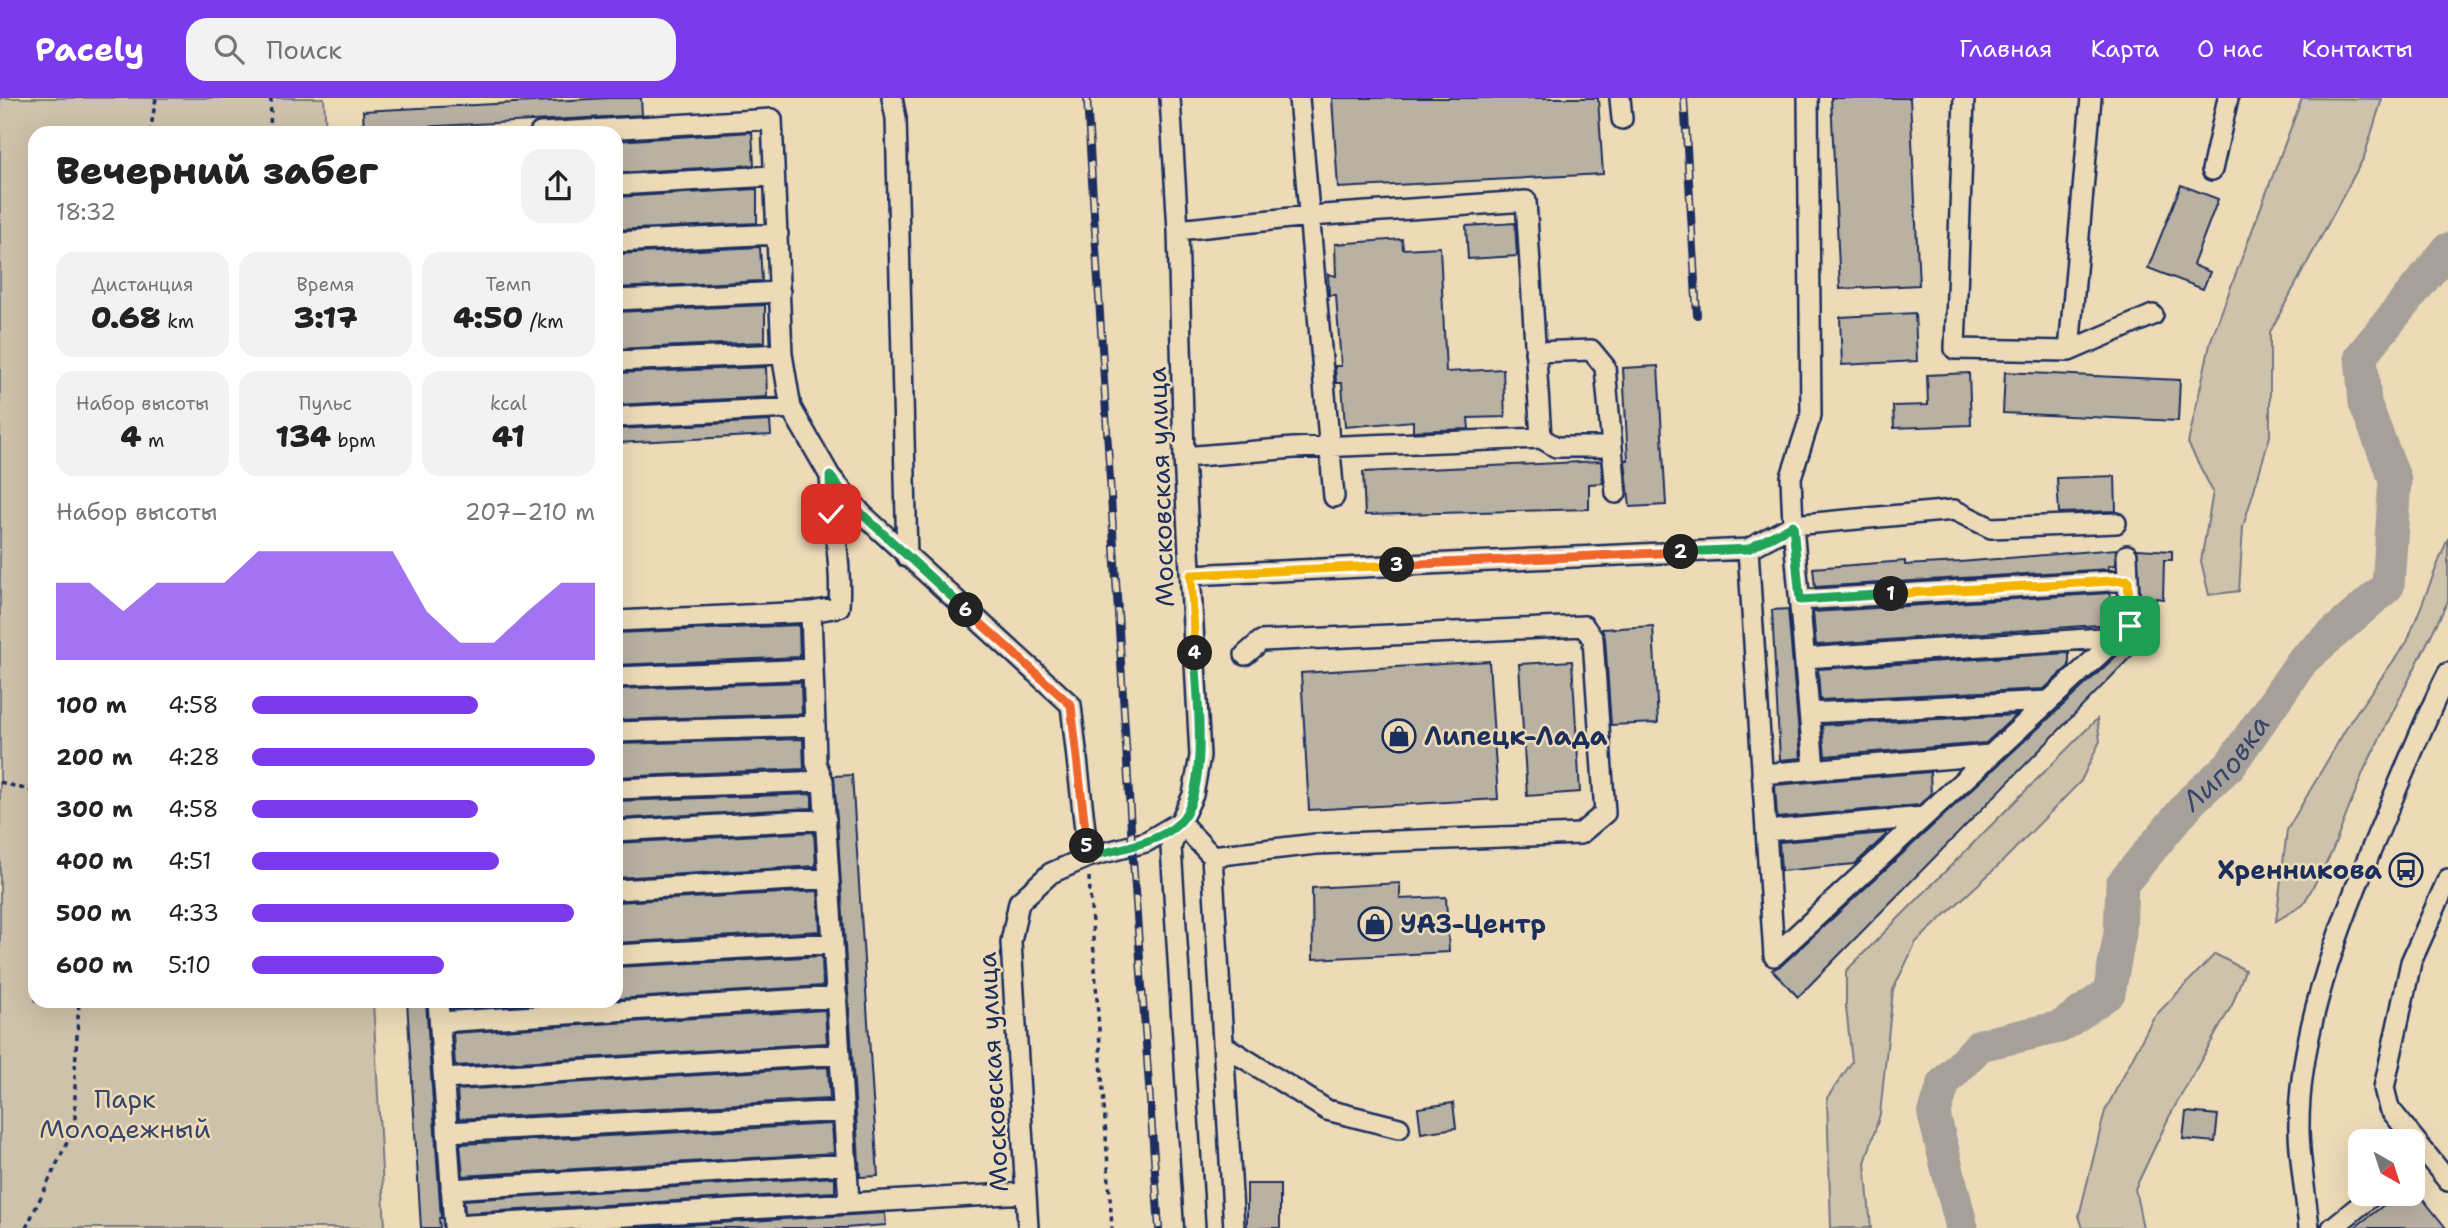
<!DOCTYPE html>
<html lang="ru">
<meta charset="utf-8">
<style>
body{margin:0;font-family:"Shantell Sans",sans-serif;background:#f2f2f2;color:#222;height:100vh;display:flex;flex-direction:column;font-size:26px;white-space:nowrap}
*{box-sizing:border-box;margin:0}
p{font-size:23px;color:#767676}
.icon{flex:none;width:38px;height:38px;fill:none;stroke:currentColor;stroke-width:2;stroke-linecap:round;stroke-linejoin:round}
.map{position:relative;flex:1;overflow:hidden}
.sheet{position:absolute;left:28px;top:28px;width:595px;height:882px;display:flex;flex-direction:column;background:#fff;border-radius:21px;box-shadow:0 7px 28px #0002}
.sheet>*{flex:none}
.needle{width:46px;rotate:141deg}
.controls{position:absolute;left:2348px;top:1031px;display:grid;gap:14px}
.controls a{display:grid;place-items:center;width:77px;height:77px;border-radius:14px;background:#fff;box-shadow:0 7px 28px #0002;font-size:35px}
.pin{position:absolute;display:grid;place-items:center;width:60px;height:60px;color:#fff;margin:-30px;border-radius:14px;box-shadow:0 4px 10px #0006}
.km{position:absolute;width:35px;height:35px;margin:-18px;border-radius:50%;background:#222;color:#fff;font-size:19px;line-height:35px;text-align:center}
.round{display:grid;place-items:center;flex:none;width:74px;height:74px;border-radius:21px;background:#f2f2f2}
.head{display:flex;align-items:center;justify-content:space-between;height:119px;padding:0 28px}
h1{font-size:38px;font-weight:800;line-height:52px}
.figures{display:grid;grid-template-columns:repeat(3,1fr);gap:10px;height:119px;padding:7px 28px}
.figures div{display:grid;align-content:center;border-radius:18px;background:#f2f2f2;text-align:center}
.figures b{font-size:30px;font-weight:800}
.figures small{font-size:19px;font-weight:400}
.figures p{font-size:19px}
.chart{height:196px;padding:14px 28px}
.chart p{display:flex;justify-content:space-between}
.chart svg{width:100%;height:126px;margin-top:7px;fill:#7c3aed;opacity:.7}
ul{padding:0 28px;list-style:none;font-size:23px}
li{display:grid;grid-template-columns:112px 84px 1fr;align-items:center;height:52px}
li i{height:18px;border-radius:9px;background:#7c3aed}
header{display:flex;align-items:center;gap:42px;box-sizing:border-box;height:98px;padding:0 35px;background:#7c3aed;color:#fff}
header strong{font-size:33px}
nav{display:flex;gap:38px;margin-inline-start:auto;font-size:24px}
.search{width:490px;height:63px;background:#f2f2f2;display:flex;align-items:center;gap:18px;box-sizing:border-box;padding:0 24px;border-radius:21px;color:#767676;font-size:26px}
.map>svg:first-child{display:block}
.green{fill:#cfc2ab;stroke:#757884;stroke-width:2}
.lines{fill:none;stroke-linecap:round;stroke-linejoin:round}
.river{stroke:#a5a099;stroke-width:33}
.building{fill:#b9b1a2;stroke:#1b2f5e;stroke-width:2}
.minor-casing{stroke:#1b2f5e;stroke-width:24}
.path{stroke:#1b2f5e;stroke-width:3.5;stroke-dasharray:5 5;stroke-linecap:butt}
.minor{stroke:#eddbb8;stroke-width:19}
.rail-casing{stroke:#1b2f5e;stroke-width:8}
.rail{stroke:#eddbb8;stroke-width:5;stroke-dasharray:16;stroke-linecap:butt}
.split-1-casing{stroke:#fff;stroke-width:14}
.split-2-casing{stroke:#fff;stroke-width:14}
.split-3-casing{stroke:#fff;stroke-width:14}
.split-4-casing{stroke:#fff;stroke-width:14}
.split-5-casing{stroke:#fff;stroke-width:14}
.split-6-casing{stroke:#fff;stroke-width:14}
.split-7-casing{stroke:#fff;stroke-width:14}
.split-1{stroke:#f5b400;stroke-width:9}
.split-2{stroke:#22a559;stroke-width:9}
.split-3{stroke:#f0652b;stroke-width:9}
.split-4{stroke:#f5b400;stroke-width:9}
.split-5{stroke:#22a559;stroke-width:9}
.split-6{stroke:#f0652b;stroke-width:9}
.split-7{stroke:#22a559;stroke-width:9}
.labels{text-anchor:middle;stroke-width:5;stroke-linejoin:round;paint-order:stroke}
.street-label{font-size:26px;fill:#1b2f5e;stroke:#eddbb8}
.poi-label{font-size:26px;font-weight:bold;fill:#1b2f5e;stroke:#eddbb8;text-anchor:start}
.park-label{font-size:26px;fill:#36456a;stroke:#eddbb8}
.water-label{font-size:28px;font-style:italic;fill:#37466a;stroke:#eddbb8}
</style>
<header>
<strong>Pacely</strong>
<div class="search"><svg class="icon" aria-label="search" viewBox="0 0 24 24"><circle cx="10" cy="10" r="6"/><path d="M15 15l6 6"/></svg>Поиск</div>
<nav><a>Главная</a><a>Карта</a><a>О нас</a><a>Контакты</a></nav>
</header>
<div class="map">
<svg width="2448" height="1130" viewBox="0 0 2448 1130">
<rect width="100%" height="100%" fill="#eddbb8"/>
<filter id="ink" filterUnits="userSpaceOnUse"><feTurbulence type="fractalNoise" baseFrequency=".0143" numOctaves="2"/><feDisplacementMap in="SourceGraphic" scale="14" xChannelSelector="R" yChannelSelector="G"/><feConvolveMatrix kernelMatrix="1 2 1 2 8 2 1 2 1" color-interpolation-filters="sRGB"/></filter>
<g filter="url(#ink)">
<path class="green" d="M0 0H324L326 35H35V903H373L385 1130H0Z
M2302 0 2382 1 2364 59 2270 234V338L2243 429 2239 493 2209 497 2201 463 2213 394 2188 345 2211 242Z
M2448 440V503L2364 672 2331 756 2303 807 2276 823 2287 732 2351 622 2407 544Z
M2097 621 2100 643 2081 683 2000 766 1916 844 1893 892 1880 1016 1865 1065 1871 1130H1831L1827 1000 1852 964 1846 909V873Z
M2215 856 2245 872 2232 907 2169 1019 2135 1091 2143 1130H2083L2079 1118 2105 1013 2153 920Z"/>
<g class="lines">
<path class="river" id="s1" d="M1962 1130 1934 1017 1944 985 1980 947 2060 929 2109 895 2120 835 2122 786 2192 702 2230 667 2303 562 2388 488 2395 382 2365 305 2361 258 2448 151"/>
</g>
<path class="building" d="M609 0H641L642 17 364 32 363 13Z
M1332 0H1598L1603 76 1338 90Z
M1831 0H1910L1919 187 1840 191Z
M752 34 754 67 616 75V43Z
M2181 87 2218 101 2193 167 2210 174 2203 191 2148 170Z
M757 91V125L616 132V99Z
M1515 125 1517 158 1468 161 1466 128Z
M1402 141 1403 151 1440 149 1446 274 1503 271 1505 319 1468 320 1469 331 1413 333V323L1345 329 1342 285H1336L1335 268H1341L1336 197H1329L1328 176 1336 178 1335 146Z
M760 149 762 183 616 190V156Z
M765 207V244L616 251V214Z
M1915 215 1917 263 1842 267 1840 219Z
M1658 268 1666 407 1630 409 1625 362H1628L1623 270Z
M766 269 767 299 616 307V275Z
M2005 274 2180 282 2178 323 2003 315Z
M1969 275 1971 327 1894 330 1893 308 1928 307 1927 277Z
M770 323 771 337 616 345V331Z
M1601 363 1603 385 1589 386V411L1365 417 1363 374Z
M2115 378 2116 413 2059 415 2057 380Z
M2116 451 2115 467 2108 468 2109 471 1815 489 1813 470 1905 463V467L1960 464Z
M2137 451 2172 453V462H2164L2163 501 2156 500V533L1798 899 1772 872 1782 867 2139 537 2142 527Z
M2110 495 2112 526 1816 547 1813 514Z
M1788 511 1801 660 1780 662 1772 512Z
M799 527 800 559 616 567V535Z
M1653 528 1658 625 1611 627 1605 540 1602 531Z
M2069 555V568L2044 591 1820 602 1818 571Z
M1489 563 1498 701 1309 712 1301 575Z
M1572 563 1580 694 1527 698 1519 566Z
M801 584 802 616 616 622V591Z
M2016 617 1986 645 1825 658 1822 627Z
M803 641 804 671 616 679V646Z
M1930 674 1931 696 1919 707 1777 720 1775 687Z
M852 677 878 1078 860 1079 834 678Z
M812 696V710L616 721V703Z
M814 734 816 768 616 780V745Z
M1886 735V737L1855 766 1781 773 1779 744Z
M1400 785V801L1446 799 1449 854 1313 861 1312 790Z
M818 793 820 833 616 845V804Z
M822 858 823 888 616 901V869Z
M407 903H426L441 1120H439L440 1130H421Z
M450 903H579L451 911Z
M825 912 827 945 455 968 453 935Z
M828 969 830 1001 459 1021 457 992Z
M1453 1005 1456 1030 1421 1035 1418 1010Z
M2186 1014 2218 1017 2215 1044 2183 1041Z
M832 1026 834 1055 463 1078 460 1046Z
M835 1079V1094L465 1115 464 1102Z
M1247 1086H1280V1130H1247Z
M2398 1096H2419L2446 1130H2354Z
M885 1115 886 1127 844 1130H632Z"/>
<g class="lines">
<defs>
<path id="minor" d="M892 0 896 20 907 459
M1299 0 1334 399
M1620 0 1622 21
M1808 0 1811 317 1791 379 1793 427 1814 671
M1964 0 1955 251 2069 253 2153 217
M540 35 772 21 782 256 791 310 830 378 862 416 1071 607 1088 759
M2212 72 2228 0
M616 87 773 78
M1178 132 1309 118 1526 103 1541 340
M616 144 778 136
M616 202 780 194
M2069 253 2091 0
M1535 254 1591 252 1605 269 1616 395
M616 263 782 256
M616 319 791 310
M1184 359 1294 350 1541 340 1556 349H1612
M1748 451 1774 858 2130 528 2127 457
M1191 477 1748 451 1793 427 1954 412 1991 430 2116 425
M1800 502 2128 482
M811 514 815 628
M616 523 811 514 839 509C842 465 832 421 830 378
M1805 560 2118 539
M616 579 813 571
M1809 615 2049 603
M616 634 815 628 816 665 823 683 849 1104
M1762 676 1990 657
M616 691 823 683
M616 733 826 721
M1766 733 1924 719
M1212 758 1234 1130
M2448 781 2411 864 2384 990 2389 1010 2448 1083
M616 792 829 780
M616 857 833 845
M438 903 454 1128 1025 1095
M440 924 837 899
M1223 947 1327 1012 1399 1030
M444 981 840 956
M447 1034 844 1013
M451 1091 847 1066
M1028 1130 1011 844 1019 804 1051 775 1088 759 1146 744 1180 724 1193 697 1200 658 1184 359 1178 132 1170 0
M1195 1130 1171 749 1180 724 1212 758 1316 746 1580 736 1605 715 1593 541 1584 528 1261 543 1245 557
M2309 1130C2306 1098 2300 1066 2299 1034 2297 924 2350 802 2392 702 2410 660 2427 616 2448 575
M2332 1130 2374 1096"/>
</defs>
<use href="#minor" class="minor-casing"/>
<path class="path" d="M150 35 156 0
M270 35 271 0
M0 684 35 694
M1089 779 1112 1130
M26 1130 75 1028V971L79 903"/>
<use href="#minor" class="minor"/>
<defs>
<path id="rail" d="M1087 0 1132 747 1159 1130
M1684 0 1697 217"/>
</defs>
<use href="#rail" class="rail-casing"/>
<use href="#rail" class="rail"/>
</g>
</g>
<g class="lines" filter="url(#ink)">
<defs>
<path id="split-1" d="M1891 496 2128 482 2130 528"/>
<path id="split-2" d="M1681 454 1748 451 1793 427 1800 502 1891 496"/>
<path id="split-3" d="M1397 467 1681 454"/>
<path id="split-4" d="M1195 555 1191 477 1397 467"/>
<path id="split-5" d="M1087 748 1088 759C1116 751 1158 746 1179 725 1210 694 1197 596 1195 555"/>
<path id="split-6" d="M966 512 1071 607 1087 748"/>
<path id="split-7" d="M831 416 830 378 862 416 966 512"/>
</defs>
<use href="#split-1" class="split-1-casing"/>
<use href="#split-2" class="split-2-casing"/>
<use href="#split-3" class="split-3-casing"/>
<use href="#split-4" class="split-4-casing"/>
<use href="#split-5" class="split-5-casing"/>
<use href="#split-6" class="split-6-casing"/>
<use href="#split-7" class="split-7-casing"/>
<use href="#split-1" class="split-1"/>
<use href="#split-2" class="split-2"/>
<use href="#split-3" class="split-3"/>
<use href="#split-4" class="split-4"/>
<use href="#split-5" class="split-5"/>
<use href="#split-6" class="split-6"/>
<use href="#split-7" class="split-7"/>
</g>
<defs>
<symbol id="shop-ring" viewBox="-11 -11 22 22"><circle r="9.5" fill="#eddbb8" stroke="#1b2f5e" stroke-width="1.5"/><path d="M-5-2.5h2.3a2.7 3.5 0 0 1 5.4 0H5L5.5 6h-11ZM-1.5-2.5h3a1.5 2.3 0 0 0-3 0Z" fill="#1b2f5e"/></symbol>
<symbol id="bus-ring" viewBox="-11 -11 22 22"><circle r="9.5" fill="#eddbb8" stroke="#1b2f5e" stroke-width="1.5"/><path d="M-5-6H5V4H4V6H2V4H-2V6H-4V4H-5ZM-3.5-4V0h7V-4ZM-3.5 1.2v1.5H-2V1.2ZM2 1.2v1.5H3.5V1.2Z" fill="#1b2f5e"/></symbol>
</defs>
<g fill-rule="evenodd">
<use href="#shop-ring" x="1380" y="619" width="38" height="38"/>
<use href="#bus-ring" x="2387" y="753" width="38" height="38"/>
<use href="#shop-ring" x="1356" y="807" width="38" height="38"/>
</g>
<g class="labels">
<g class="street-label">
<text transform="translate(1161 389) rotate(-92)" y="9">Московская улица</text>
<text transform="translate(993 974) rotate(-93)" y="9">Московская улица</text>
</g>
<g class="poi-label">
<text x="1424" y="647">Липецк-Лада</text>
<text x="2382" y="781" text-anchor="end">Хренникова</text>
<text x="1400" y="835">УАЗ-Центр</text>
</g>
<g class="park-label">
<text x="125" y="1010">Парк<tspan x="125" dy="30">Молодежный</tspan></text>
</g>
<g class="water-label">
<text dy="10" stroke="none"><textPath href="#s1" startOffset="614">Липовка</textPath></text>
</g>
</g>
</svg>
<div class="controls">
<a><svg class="needle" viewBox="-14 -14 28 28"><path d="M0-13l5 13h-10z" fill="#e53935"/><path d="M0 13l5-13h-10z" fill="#767676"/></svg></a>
</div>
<div class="pin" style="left:2130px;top:528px;background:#1e9e55"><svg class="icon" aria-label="arrive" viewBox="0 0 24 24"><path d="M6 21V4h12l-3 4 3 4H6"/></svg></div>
<div class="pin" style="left:831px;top:416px;background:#d93025"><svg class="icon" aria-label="check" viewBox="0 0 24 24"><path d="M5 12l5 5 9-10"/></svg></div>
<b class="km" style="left:1891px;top:496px">1</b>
<b class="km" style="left:1681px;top:454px">2</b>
<b class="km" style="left:1397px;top:467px">3</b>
<b class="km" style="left:1195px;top:555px">4</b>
<b class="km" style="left:1087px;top:748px">5</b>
<b class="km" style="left:966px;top:512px">6</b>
<section class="sheet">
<div class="head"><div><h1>Вечерний забег</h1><p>18:32</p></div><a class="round"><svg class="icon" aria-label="share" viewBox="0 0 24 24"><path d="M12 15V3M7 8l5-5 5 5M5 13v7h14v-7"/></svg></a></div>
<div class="figures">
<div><p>Дистанция</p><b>0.68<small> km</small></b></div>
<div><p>Время</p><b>3:17</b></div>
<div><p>Темп</p><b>4:50<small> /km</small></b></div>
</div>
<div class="figures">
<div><p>Набор высоты</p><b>4<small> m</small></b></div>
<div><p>Пульс</p><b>134<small> bpm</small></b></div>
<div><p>kcal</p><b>41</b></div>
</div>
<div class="chart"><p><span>Набор высоты</span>207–210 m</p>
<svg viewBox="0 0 160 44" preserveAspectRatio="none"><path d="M0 44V17L10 17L20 27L30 17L40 17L50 17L60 6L70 6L80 6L90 6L100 6L110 27L120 38L130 38L140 27L150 17L160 17V44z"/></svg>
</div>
<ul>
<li><b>100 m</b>4:58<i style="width:66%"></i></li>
<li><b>200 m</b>4:28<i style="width:100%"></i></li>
<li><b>300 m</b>4:58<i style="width:66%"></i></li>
<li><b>400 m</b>4:51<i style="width:72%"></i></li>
<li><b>500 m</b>4:33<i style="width:94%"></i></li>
<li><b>600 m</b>5:10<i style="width:56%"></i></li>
</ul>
</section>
</div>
